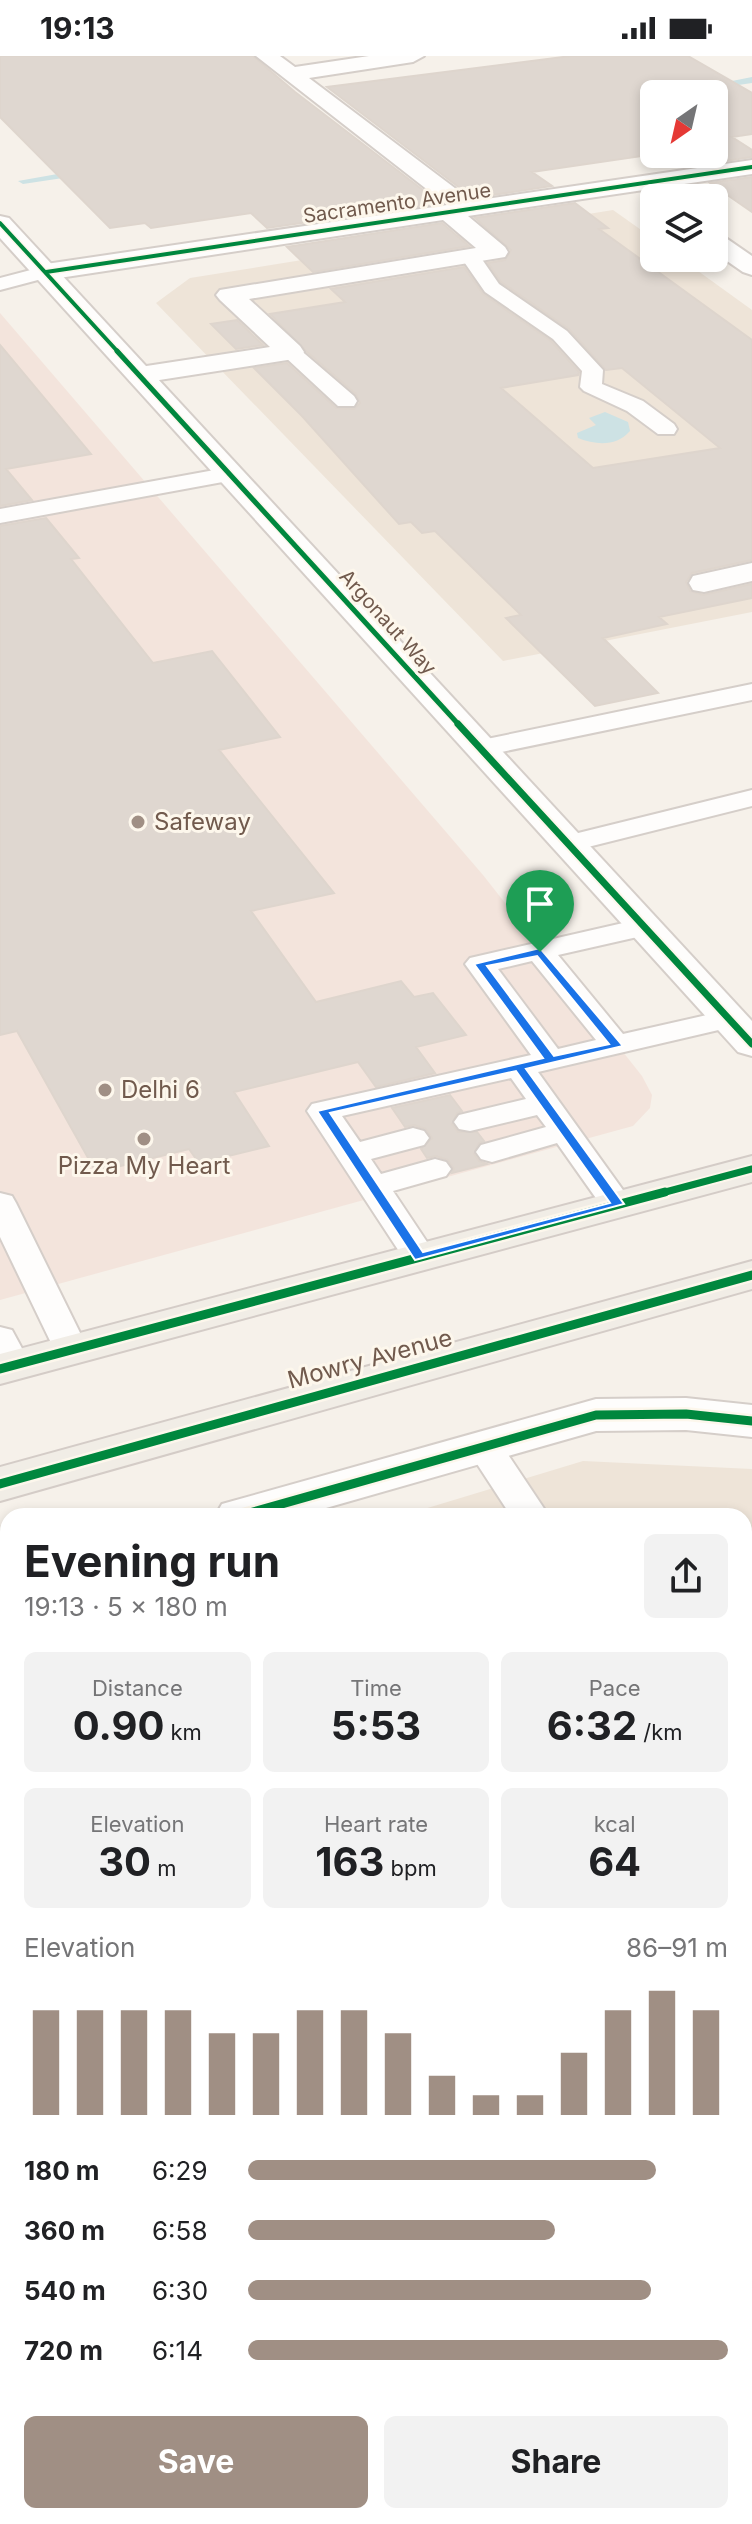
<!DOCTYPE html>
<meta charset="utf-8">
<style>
body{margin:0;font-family:Inter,sans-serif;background:#f2f2f2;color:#202124;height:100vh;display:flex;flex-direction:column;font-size:30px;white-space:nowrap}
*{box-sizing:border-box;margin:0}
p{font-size:26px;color:#757577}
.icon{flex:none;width:44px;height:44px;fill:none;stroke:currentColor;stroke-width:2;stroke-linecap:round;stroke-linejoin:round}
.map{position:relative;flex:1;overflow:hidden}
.panel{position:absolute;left:0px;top:1452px;width:752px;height:1016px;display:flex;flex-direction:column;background:#fff;border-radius:24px 24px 0 0;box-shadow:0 4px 12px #0003}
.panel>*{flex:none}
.needle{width:52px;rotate:214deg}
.fabs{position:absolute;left:640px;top:24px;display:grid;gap:16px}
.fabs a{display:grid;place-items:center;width:88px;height:88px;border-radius:12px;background:#fff;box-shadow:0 4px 12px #0003;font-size:40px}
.pin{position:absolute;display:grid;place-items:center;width:68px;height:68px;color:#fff;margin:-82px -34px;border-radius:50% 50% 50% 0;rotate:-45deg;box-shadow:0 0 8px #0007}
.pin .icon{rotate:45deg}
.round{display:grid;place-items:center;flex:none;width:84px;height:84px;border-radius:12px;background:#f2f2f2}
.summary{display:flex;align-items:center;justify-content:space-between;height:136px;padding:0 24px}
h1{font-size:44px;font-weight:700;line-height:60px}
.figures{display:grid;grid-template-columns:repeat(3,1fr);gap:12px;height:136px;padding:8px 24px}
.figures div{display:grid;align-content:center;border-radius:12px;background:#f2f2f2;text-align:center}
.figures b{font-size:40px;font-weight:700}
.figures small{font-size:22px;font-weight:400}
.figures p{font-size:22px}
.chart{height:224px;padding:16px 24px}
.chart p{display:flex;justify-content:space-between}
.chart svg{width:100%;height:144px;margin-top:8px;stroke:#a08f84;stroke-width:6}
.button{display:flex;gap:16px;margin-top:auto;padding:16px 24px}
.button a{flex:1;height:92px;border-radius:12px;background:#a08f84;color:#fff;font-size:32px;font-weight:700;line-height:92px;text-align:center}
.button a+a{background:#f2f2f2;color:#202124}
ul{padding:0 24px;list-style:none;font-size:26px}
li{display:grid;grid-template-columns:128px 96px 1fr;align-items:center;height:60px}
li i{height:20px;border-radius:10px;background:#a08f84}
.status{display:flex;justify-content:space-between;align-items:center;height:56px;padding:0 40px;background:#fff;direction:ltr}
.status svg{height:22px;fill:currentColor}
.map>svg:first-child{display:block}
.residential{fill:#eee4d8}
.commercial{fill:#f3e4dc}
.water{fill:#cde2e4}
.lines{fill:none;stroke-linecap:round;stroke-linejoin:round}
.stream{fill:#cde2e4;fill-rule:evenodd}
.building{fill:#dfd7d0;stroke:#ded5cd;stroke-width:2}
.service-casing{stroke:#d5cec9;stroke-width:4}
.minor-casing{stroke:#d5cec9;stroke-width:4}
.tertiary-casing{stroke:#d5cec9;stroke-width:4}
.primary-casing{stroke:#d4ccc7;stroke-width:4}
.service{fill:#fefdfc;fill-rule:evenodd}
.minor{fill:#fefdfc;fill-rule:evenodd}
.tertiary{fill:#fefdfc;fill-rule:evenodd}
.primary{fill:#f1ede6;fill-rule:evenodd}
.cycleway-far3-casing{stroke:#fdf7ec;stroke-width:7}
.cycleway-far2-casing{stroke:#fdf7ec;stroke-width:8}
.cycleway-far1-casing{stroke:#fdf7ec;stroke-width:11}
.cycleway-casing{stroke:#fdf7ec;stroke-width:14}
.cycleway-far3{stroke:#00873e;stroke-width:4}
.cycleway-far2{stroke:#00873e;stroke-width:5}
.cycleway-far1{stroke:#00873e;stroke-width:7}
.cycleway{stroke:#00873e;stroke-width:9}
.route{fill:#1a73e8;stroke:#fff;stroke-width:2;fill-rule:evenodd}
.poi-dot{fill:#a08f84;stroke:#fdf7ec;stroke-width:3}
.labels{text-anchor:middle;stroke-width:6;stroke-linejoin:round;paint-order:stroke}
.far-street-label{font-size:20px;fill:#715a4d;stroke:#fdf7ec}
.poi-label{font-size:24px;fill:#715a4d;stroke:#fdf7ec;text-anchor:start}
.street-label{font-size:24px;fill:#715a4d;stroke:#fdf7ec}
</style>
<div class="status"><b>19:13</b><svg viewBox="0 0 49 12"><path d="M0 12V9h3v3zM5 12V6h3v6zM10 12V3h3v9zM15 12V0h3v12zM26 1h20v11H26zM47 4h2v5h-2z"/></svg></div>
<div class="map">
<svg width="752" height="2468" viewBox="0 0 752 2468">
<rect width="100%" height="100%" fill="#f6f1ea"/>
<path class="residential" d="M613 154 654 183V202H680L752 254V556L503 605 156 247 190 222Z
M583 1405 752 1413V1706L744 1695V1460H401Z
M8 1585V2460H744V1700L752 1712V2468H0V1587Z"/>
<path class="commercial" d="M0 257 483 819 642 1020 652 1039 650 1052 633 1070 0 1244Z"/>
<path class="water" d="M605 356 628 366 630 375C616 391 596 389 578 382L577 377 596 369 589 362Z"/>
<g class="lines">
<path class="stream" d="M752 21V27L711 33 707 30Z
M80 114 85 117 83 119 23 128 18 125Z"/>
</g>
<path class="building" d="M0 0H253L295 36 440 147 267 172 251 157 151 172 145 167 110 172 0 61Z
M571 0H688L752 37V78L732 81 752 94V101L685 111 666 98H714V38H654L656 98 532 116 552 130 473 142 327 31Z
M752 121V156L710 127Z
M575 147 608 172 599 173 752 284V504L692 517 686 526 690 535 703 539 752 528V542L659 561 667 568 603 582 658 637 595 650 506 562 521 559 435 475 422 477 411 466 399 468 302 360 254 312 287 307 336 352 354 353 360 347 356 338 306 295 270 258 345 246 331 233 464 211 483 238 551 285 579 316 578 319 501 332 593 412 720 392 622 312 606 314 569 273 501 226 488 207 505 204 511 194 475 162Z
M442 167 469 190 313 216 287 191Z
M237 264 263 289 236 293 211 268Z
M0 289 91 398 6 413 32 444 0 450Z
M46 462 79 502 71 503 153 607 212 595 280 681 219 694 334 837 251 855 316 946 401 925 414 941 433 937 466 979 416 991 435 1017 376 1031 358 1006 234 1036 269 1090 199 1107 189 1093 96 1116 17 975 0 979V470Z
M450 1039 462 1055 457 1057 452 1068 458 1076H477L484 1085 479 1087 474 1098 479 1105 487 1108 452 1117 454 1113 448 1104 436 1100 427 1102 421 1093 432 1082 426 1073 414 1069 405 1071 392 1052Z"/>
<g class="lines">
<defs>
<path id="service" d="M470 194 477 196 499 228 567 275 603 314 602 328 643 345 674 368 677 373 674 378H658L627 355 584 335 580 331 582 315 553 283 485 236 460 200Z
M46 210 56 216 53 220 0 234V222Z
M291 290 298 292 354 340 357 345 354 350H338L284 300 281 296Z
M231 411 239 413 242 418 239 423 0 467V453Z
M752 628V644L482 700 473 698 469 692 473 686 482 684Z
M752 734V750L568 796 558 794 554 788 558 782Z
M645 862 655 865 659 871 655 877 558 899 623 978 729 954 740 957 744 963 740 969 538 1016 633 1148 629 1155 617 1158 605 1155 557 1087 492 1106 481 1103 476 1096 481 1089 546 1071 537 1059 470 1075 459 1073 454 1066 459 1059 526 1043 511 1022 342 1060 360 1086 413 1072 424 1075 429 1082 424 1089 371 1103 381 1118 435 1103 446 1106 451 1113 446 1120 393 1135 437 1201 432 1209 420 1212 408 1209 307 1055 312 1048 531 999 465 908 470 902ZM532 905 596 984 558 993 498 913Z
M0 1137 12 1140 16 1147 88 1293 83 1301 71 1304 59 1301 54 1293 0 1181Z
M0 1271 12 1274 31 1309 25 1317 13 1321 0 1316Z
M484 1379 497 1382 549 1460H511L466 1391 471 1382Z
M744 1893 752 1896V1941L744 1938Z"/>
<path id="minor" d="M256 0H280L295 11 369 0H424L413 6 309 22 472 145 752 104V118L468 160 505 191 508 196 505 201 249 243 300 290 304 296 300 302 140 327 130 325 126 319 130 313 140 311 270 291 220 244 216 239 220 234 476 192 443 164 46 224 37 221 33 216 37 211 46 208 447 149Z
M714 178 723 180 752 200V219L743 216 714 196Z
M752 507V525L704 536 693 534 689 527 693 520Z
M686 1342 752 1349V1381L686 1374 596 1375 298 1460H215L222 1448 596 1343Z
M8 1507V1543L0 1545V1509Z"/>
<path id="tertiary" d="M0 160 9 162 752 965V1000L738 996 0 182Z"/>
<path id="primary" d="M752 1100V1126L0 1328V1298Z
M752 1205V1233L0 1445V1411Z"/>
</defs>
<use href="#service" class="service-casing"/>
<use href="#minor" class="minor-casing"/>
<use href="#tertiary" class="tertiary-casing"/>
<use href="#primary" class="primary-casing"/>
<use href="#service" class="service"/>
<use href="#minor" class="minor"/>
<use href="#tertiary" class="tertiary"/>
<use href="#primary" class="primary"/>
<defs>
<path id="cycleway-far3" d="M0 167 119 297
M46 216 752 111"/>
<path id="cycleway-far2" d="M117 295 460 670"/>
<path id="cycleway-far1" d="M458 668 752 988
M658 1138 752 1113"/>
<path id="cycleway" d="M0 1313 665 1136
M0 1428 752 1219
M239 1460 596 1359 686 1358 752 1365"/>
</defs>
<use href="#cycleway-far3" class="cycleway-far3-casing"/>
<use href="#cycleway-far2" class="cycleway-far2-casing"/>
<use href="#cycleway-far1" class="cycleway-far1-casing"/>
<use href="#cycleway" class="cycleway-casing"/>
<use href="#cycleway-far3" class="cycleway-far3"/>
<use href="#cycleway-far2" class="cycleway-far2"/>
<use href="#cycleway-far1" class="cycleway-far1"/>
<use href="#cycleway" class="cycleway"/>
</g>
<path class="route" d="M540 892 623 990 526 1013 624 1148 415 1204 317 1055 543 1002 474 908ZM537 900 609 988 554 1000 487 910ZM516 1015 610 1147 423 1196 330 1057Z"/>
<g class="poi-dot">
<circle cx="138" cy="766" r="8"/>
<circle cx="105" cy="1034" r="8"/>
<circle cx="144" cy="1083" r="8"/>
</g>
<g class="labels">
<g class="far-street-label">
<text transform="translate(397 147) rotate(-8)" y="7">Sacramento Avenue</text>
<text transform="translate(388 566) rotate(48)" y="7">Argonaut Way</text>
</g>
<g class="poi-label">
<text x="154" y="774">Safeway</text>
<text x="121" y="1042">Delhi 6</text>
<text x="144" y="1118" text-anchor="middle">Pizza My Heart</text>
</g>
<g class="street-label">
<text transform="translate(370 1303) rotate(-15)" y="8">Mowry Avenue</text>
</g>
</g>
</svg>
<div class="fabs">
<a><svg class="needle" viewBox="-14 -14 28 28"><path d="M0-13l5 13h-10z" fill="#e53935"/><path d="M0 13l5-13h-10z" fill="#757577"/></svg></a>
<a><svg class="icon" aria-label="layers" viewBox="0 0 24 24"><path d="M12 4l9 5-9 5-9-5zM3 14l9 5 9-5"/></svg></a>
</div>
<div class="pin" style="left:540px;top:896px;background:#1e9e55"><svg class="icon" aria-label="arrive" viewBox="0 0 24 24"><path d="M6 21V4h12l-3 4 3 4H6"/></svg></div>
<section class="panel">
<div class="summary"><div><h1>Evening run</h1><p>19:13 · 5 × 180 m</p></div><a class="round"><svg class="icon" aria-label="share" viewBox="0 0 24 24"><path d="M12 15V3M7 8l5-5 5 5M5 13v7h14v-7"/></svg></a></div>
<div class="figures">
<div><p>Distance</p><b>0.90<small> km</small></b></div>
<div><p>Time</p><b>5:53</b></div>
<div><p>Pace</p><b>6:32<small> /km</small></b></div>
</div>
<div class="figures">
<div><p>Elevation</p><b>30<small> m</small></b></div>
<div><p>Heart rate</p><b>163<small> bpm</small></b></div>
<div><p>kcal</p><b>64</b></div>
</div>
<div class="chart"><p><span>Elevation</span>86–91 m</p>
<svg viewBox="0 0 160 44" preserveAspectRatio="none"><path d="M5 44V12M15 44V12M25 44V12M35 44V12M45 44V19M55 44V19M65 44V12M75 44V12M85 44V19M95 44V32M105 44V38M115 44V38M125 44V25M135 44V12M145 44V6M155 44V12"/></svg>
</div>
<ul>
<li><b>180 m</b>6:29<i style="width:85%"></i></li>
<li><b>360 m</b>6:58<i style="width:64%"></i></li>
<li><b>540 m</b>6:30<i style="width:84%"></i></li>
<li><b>720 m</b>6:14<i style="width:100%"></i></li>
</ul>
<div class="button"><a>Save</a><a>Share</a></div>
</section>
</div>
